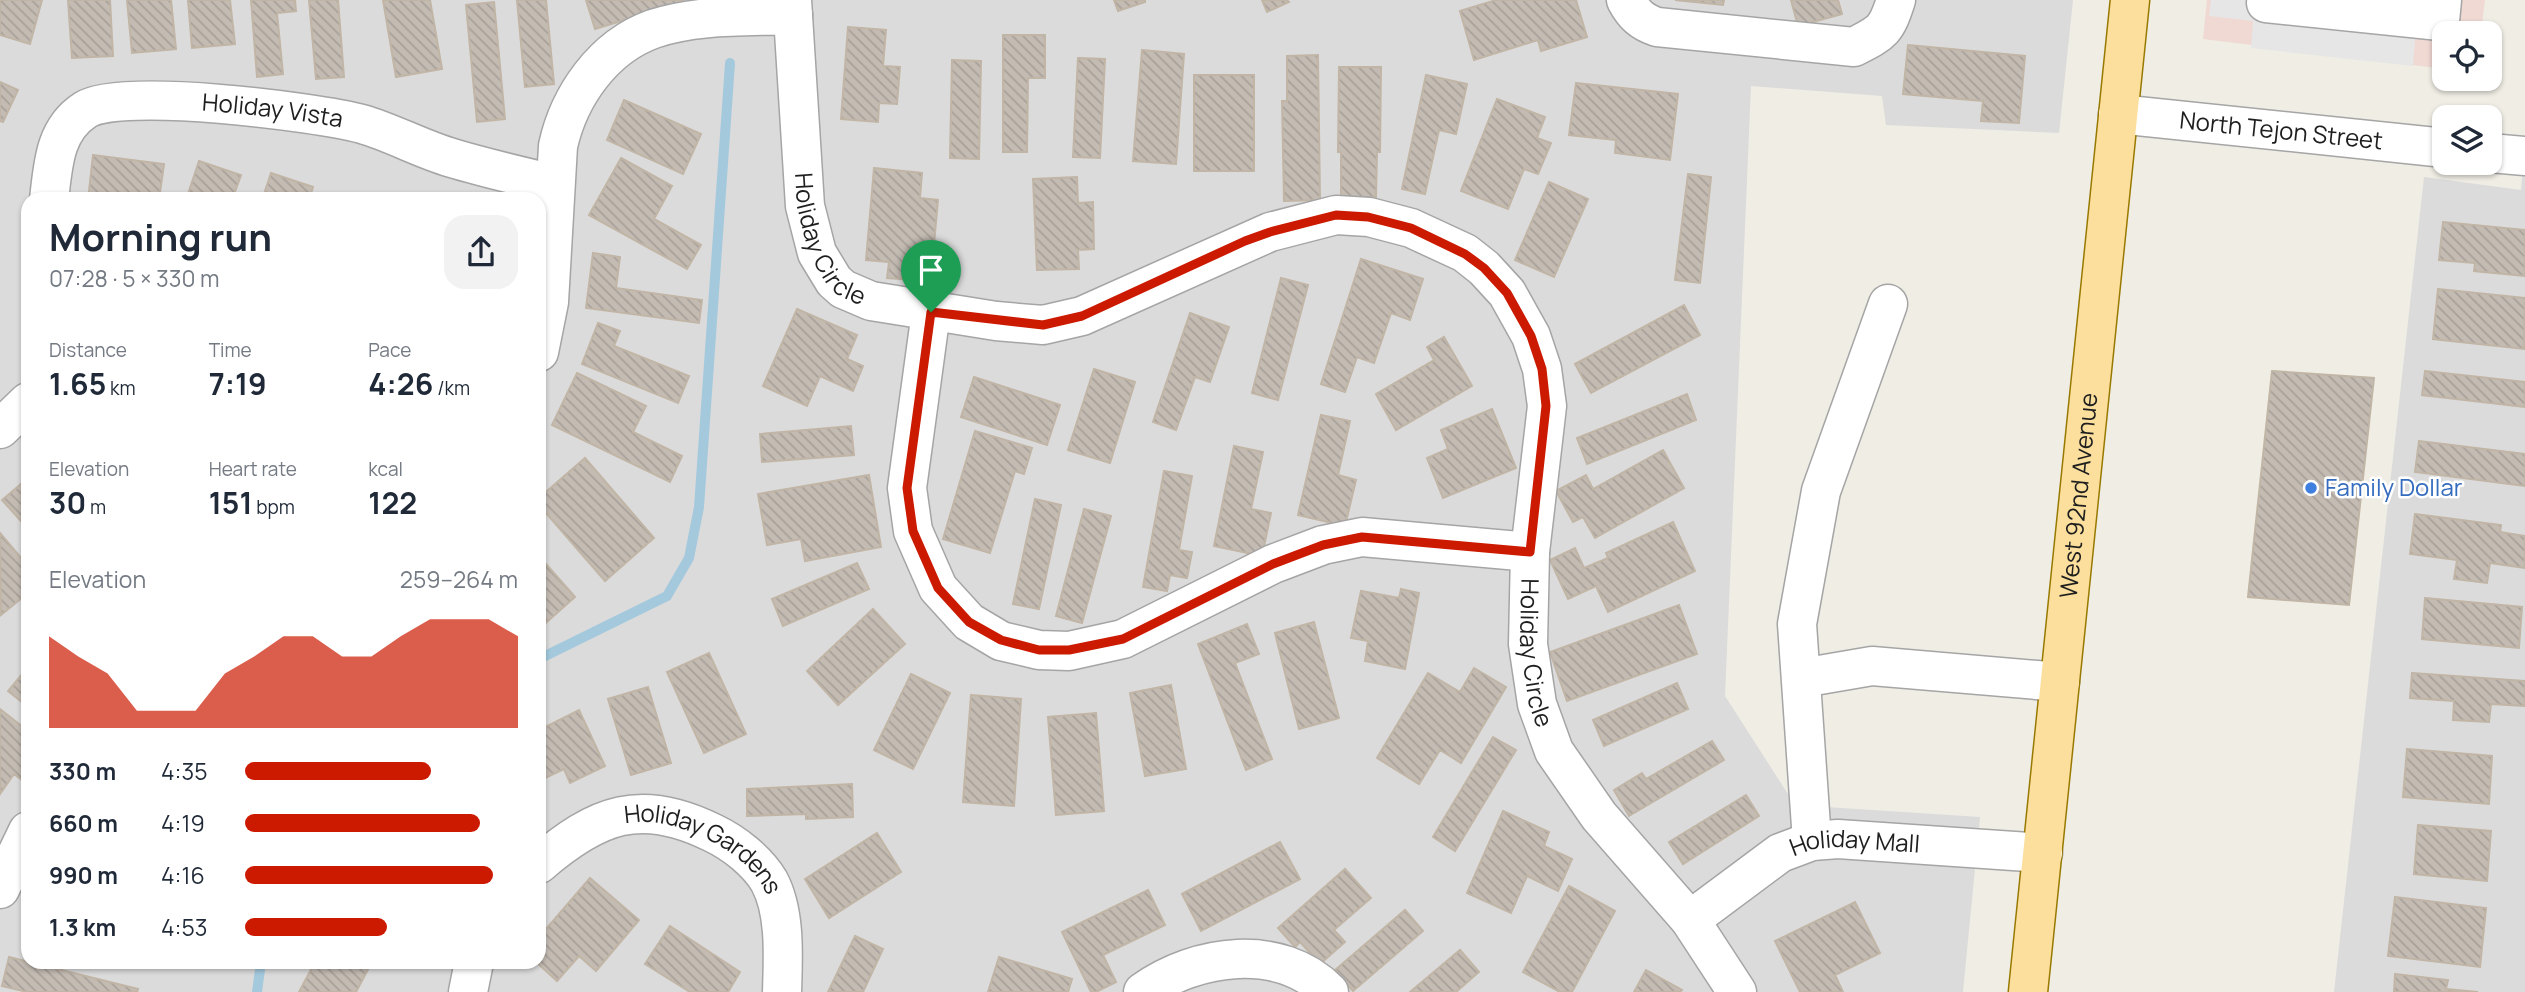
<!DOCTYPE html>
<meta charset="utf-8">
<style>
body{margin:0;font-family:Manrope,sans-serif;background:#f2f2f3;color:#1f2937;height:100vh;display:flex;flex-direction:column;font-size:26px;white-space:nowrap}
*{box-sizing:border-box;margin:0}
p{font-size:23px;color:#747a83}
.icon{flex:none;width:38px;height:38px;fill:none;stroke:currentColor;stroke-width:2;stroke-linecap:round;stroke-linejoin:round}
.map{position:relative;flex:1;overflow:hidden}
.sheet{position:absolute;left:21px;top:192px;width:525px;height:777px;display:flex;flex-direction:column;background:#fff;border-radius:21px;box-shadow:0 2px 5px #0004}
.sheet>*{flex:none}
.fabs{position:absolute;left:2432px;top:21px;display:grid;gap:14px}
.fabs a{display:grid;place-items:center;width:70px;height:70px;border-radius:14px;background:#fff;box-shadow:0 2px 5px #0004;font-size:35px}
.pin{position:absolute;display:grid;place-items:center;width:60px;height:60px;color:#fff;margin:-72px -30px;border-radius:50% 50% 50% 0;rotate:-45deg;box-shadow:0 0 7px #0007}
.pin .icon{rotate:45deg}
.round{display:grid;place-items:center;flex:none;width:74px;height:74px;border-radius:21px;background:#f2f2f3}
.summary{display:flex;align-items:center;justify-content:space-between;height:119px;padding:0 28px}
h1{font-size:38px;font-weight:700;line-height:52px}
.metrics{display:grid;grid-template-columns:repeat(3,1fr);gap:10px;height:119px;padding:7px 28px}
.metrics div{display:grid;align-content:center}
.metrics b{font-size:30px;font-weight:700}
.metrics small{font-size:19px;font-weight:400}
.metrics p{font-size:19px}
.chart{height:196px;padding:14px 28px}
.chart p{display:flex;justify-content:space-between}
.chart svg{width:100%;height:126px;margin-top:7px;fill:#cc1a00;opacity:.7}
ul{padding:0 28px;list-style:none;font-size:23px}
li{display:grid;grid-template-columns:112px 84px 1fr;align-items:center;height:52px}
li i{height:18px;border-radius:9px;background:#cc1a00}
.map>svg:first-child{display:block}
.residential{fill:#dcdbdb;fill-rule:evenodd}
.commercial{fill:#f0d8d3}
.parking{fill:#e6e6e6}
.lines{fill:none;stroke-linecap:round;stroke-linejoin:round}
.stream{stroke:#a4c9dd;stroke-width:10}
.building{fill:url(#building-back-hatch);stroke:#c1b5a6;stroke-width:2}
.minor-casing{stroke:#a5a5a5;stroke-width:41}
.major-casing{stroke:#987900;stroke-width:41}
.minor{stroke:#fff;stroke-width:38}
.major{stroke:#fcdf9c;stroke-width:38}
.route-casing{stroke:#fff;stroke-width:14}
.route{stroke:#cc1a00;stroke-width:9}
.shop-dot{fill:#3f7fe0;stroke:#fff;stroke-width:2.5}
.labels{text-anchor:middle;stroke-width:5;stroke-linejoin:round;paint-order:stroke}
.street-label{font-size:24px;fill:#1e1e1e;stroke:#fff}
.shop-label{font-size:24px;fill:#366cbe;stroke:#fff;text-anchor:start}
</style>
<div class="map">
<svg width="2525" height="992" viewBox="0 0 2525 992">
<defs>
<pattern id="building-back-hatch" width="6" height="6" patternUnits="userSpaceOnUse" patternTransform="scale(1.75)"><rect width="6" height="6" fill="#c4bcb3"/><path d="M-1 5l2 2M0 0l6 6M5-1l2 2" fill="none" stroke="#a8a19a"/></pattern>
</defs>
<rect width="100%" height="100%" fill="#efede4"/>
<path class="residential" d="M0 0H2073L2059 133 1886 125 1882 96 1751 86 1725 696 1795 805 1980 817 1963 992H0ZM28 200H539V962H28Z
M2525 142V992H2334L2424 177 2521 190Z"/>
<path class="commercial" d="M2207 0H2485L2481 33H2445V69L2203 39Z"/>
<path class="parking" d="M2211 0H2367L2418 4 2413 66 2251 48 2253 21 2209 16Z"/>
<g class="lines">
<path class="stream" d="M539 659 667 596 689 558 699 507 730 63
M257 992 261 962"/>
</g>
<path class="building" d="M0 0H42L30 44 0 35Z
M68 0H110L113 56 72 58Z
M127 0H171L176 49 132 53Z
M188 0H230L235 44 192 48Z
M251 0H295L296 11 277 13 283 74 257 77Z
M309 0H338L344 77 316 79Z
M383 0H430L442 69 396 77Z
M517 0H546L554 84 525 87Z
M586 0H684V2L595 29Z
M1114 0H1145V2L1118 11Z
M1262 0H1287L1289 2 1267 12Z
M1496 0H1576L1587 37 1541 51 1538 40 1474 60 1460 11Z
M1675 0H1724L1723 5Z
M1791 0H1838L1842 14 1798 26Z
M494 2 505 119 477 122 466 5Z
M848 27 886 30 883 66 900 67 897 104 879 103 878 122 841 119Z
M1003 35H1045V78H1028L1027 152H1003Z
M1908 45 2025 56 2019 123 1981 121 1983 101 1903 94Z
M1142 50 1184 54 1176 164 1133 161Z
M1318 55 1320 200 1284 201 1282 101H1287V56Z
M1078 58 1105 59 1100 158 1073 157Z
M952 60 981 61 979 159 950 158Z
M1339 67H1381L1380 152H1377L1376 197H1341V152H1338Z
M1194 75H1254V171H1194Z
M1426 75 1467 84 1456 134 1439 130 1425 194 1402 189Z
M0 82 18 90 3 122 0 121Z
M1576 83 1678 94 1670 160 1615 153 1616 140 1569 135Z
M1497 99 1545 117 1537 138 1551 143 1538 174 1524 169 1508 209 1461 191Z
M624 100 701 134 683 174 607 140Z
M93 155 164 164 159 200H88Z
M621 158 672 186 654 219 701 245 687 269 589 215Z
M199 161 241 175 232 200H186Z
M874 168 922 173 920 198 938 200 932 266 914 265 913 280 887 278 889 262 866 260Z
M271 173 313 187 309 200H262Z
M1688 174 1711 177 1700 283 1675 280Z
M1077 177 1078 203 1093 202 1094 249 1078 250 1079 269 1037 270 1033 179Z
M1549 182 1588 199 1554 277 1515 260Z
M2443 222 2525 230V276L2474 271 2475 263 2439 260Z
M593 253 620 257 616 288 702 300 699 323 586 308Z
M1361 259 1423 279 1410 320 1391 313 1374 363 1357 357 1345 392 1321 384Z
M1281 278 1308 285 1278 400 1252 393Z
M2438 289 2525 298 2524 349 2433 339Z
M1684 305 1700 335 1591 393 1575 364Z
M797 309 857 335 847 359 863 366 853 391 820 376 807 406 763 386Z
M1190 313 1229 327 1210 382 1195 377 1176 430 1153 422Z
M598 323 620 331 614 346 689 376 678 403 582 364Z
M1444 337 1472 386 1396 430 1376 394 1434 360 1427 347Z
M1094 369 1135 382 1110 463 1068 450Z
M2272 371 2374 378 2349 605 2248 597Z
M2425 371 2525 382V407L2422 395Z
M577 373 646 406 633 432 682 456 670 482 552 425Z
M974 377 1060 405 1047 445 961 417Z
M1687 394 1696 420 1587 464 1577 438Z
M1492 409 1516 468 1443 498 1427 458 1448 449 1441 430Z
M1321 415 1350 421 1338 475 1356 480 1345 526 1298 515Z
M851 426 854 455 762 462 760 434Z
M975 431 1032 448 1024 474 1015 471 990 553 943 539Z
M2419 441 2525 454V486L2415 472Z
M1234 446 1263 452 1251 509 1271 513 1262 556 1214 546Z
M1663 450 1684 488 1595 538 1583 517 1573 522 1556 491 1586 475 1593 489Z
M585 458 654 538 605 581 539 505V498Z
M1164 471 1192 476 1179 550 1192 552 1187 578 1170 575 1167 591 1143 587Z
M869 475 881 547 805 561 801 539 767 545 758 494Z
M28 478V529L2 500Z
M1035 499 1061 505 1039 609 1013 604Z
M1084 509 1111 516 1082 623 1056 616Z
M2415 514 2501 525 2500 532 2525 536V568L2490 563 2487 583 2454 579 2457 560 2410 554Z
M1673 522 1695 571 1608 612 1596 586 1568 599 1550 560 1575 548 1584 568 1608 558 1606 553Z
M0 533 28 566V593L1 615Z
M539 556 575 597 539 629Z
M857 563 869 589 783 626 772 599Z
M1401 589 1419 593 1405 669 1365 661 1368 641 1351 638 1361 591 1399 598Z
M2425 598 2522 607 2519 648 2422 639Z
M1679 605 1697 654 1567 701 1550 652Z
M873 609 905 644 838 705 807 671Z
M1314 622 1339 718 1299 729 1275 633Z
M1247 624 1259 654 1235 663 1272 759 1246 770 1198 644Z
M709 653 746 734 704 753 667 672Z
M28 667V707L8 691Z
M1474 668 1506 687 1461 763 1440 750 1419 784 1377 758 1428 673 1460 692Z
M2412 673 2525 681V706L2491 704 2489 722 2453 720 2454 701 2410 698Z
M911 674 950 693 913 769 874 750Z
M1677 683 1688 709 1604 746 1593 720Z
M1171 685 1186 769 1145 776 1130 693Z
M648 687 671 763 631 775 608 699Z
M971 695 1021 699 1014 806 963 802Z
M0 709 28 731V785L14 774 0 794Z
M579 710 605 766 570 783 564 769 539 781V730Z
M1096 713 1104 811 1056 815 1048 717Z
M1493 737 1516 750 1455 851 1433 837Z
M1712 741 1724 760 1629 816 1614 790 1642 773 1646 779Z
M2407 749 2492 756 2489 804 2403 797Z
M852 784 853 817 806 819V814L747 816V789Z
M1746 795 1759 816 1683 864 1669 842Z
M1503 811 1549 832 1544 846 1572 859 1558 891 1527 876 1511 913 1467 893Z
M2418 825 2491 831 2487 881 2414 874Z
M877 833 901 872 829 918 805 879Z
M1280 842 1300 879 1201 931 1182 894Z
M1345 869 1371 898 1334 930 1345 942 1320 964 1300 942 1295 947 1278 928Z
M590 878 639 920 596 971 579 956 557 981 536 962H539V937Z
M1569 886 1615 911 1572 992H1560L1523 972Z
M1148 890 1165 925 1103 955 1116 982 1096 992H1091L1062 932Z
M2395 897 2486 908 2480 967 2388 956Z
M1855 902 1880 953 1835 975 1843 992H1800L1775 941Z
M1405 910 1423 931 1353 991 1335 970Z
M670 926 740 972 728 992H690L645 964Z
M855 936 883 949 863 992H828Z
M1460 950 1479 972 1456 992H1410Z
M9 957 138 989 137 992H27L2 986Z
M999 957 1072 979 1068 992H988Z
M315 962H372L356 992H299Z
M1646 970 1682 990 1680 992H1634Z
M2395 974 2448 980 2446 989 2478 992H2394Z"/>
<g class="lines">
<defs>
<g id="minor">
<path id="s1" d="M792 0 805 206 817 253 834 281 843 289 871 301 996 321 1043 325 1082 316 1270 232 1336 215 1369 217 1411 228 1465 253 1484 268 1507 293 1531 336 1542 369 1547 406 1530 552 1528 644 1537 704 1554 751 1599 816 1690 920 1737 992"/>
<path d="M1626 0C1634 15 1642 22 1657 27L1854 47C1883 32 1886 31 1896 0"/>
<path d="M2267 0 2266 3 2440 21 2442 0"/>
<path id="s2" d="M2118 114 2445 148"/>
<path d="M2490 153 2525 156"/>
<path id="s3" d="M49 200C53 166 54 130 85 110 119 87 318 112 362 124 393 133 421 149 452 158 485 168 520 176 554 184"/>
<path d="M931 312 907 488 913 531 938 588 969 622 1001 641 1039 650 1069 651 1123 639 1273 564 1323 545 1362 537 1530 552"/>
<path d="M539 352 549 302 558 146C569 96 603 47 653 29 697 14 748 17 793 15"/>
<path d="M0 429 28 402"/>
<path d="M1802 678 1872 666 2060 682"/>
<path d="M1812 841 1797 624 1821 491 1888 304"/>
<path id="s4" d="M539 864C597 814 641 797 713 833 734 843 757 861 769 881 786 912 783 958 782 992"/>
<path d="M0 889 28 831"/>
<path id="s5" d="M1690 920 1780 853 1812 841 1838 839 2043 853"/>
<path d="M468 992 474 962"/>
<path d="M1143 992C1196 954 1280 942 1329 992"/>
</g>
<g id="major">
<path id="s6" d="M2028 992 2130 0"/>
</g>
</defs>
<use href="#minor" class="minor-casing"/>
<use href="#major" class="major-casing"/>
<use href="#minor" class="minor"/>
<use href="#major" class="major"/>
</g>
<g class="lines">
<defs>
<path id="route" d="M1336 215 1368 217 1411 228 1465 254 1484 268 1507 293 1531 336 1542 369 1546 406 1530 552 1362 537 1323 545 1273 564 1123 639 1069 650H1039L1001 640 969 622 938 588 913 531 907 488 931 312 1043 325 1082 316 1245 241 1270 232Z"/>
</defs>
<use href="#route" class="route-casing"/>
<use href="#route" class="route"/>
</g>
<circle class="shop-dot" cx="2311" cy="488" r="7"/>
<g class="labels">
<g class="street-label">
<text dy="8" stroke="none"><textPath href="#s3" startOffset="290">Holiday Vista</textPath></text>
<text dy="8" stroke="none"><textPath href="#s2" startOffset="164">North Tejon Street</textPath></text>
<text dy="8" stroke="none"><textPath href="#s1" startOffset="248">Holiday Circle</textPath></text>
<text dy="8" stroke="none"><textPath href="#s6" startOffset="499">West 92nd Avenue</textPath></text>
<text dy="8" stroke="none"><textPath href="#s1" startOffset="1382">Holiday Circle</textPath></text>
<text dy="8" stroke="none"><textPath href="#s5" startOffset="189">Holiday Mall</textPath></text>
<text dy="8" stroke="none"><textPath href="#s4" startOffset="189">Holiday Gardens</textPath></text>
</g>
<g class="shop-label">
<text x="2325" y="496">Family Dollar</text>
</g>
</g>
</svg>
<div class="fabs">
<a><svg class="icon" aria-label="locate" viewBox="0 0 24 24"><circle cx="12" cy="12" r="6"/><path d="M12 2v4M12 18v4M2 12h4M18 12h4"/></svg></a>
<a><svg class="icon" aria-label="layers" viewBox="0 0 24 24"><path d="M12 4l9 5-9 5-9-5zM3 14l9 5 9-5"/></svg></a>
</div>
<div class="pin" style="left:931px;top:312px;background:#1e9e55"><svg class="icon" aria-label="arrive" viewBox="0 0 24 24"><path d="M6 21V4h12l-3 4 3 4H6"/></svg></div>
<section class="sheet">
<div class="summary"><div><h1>Morning run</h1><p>07:28 · 5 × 330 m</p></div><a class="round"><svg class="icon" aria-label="share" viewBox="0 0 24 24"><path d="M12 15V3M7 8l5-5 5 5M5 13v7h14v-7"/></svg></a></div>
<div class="metrics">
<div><p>Distance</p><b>1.65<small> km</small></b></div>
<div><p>Time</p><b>7:19</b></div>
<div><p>Pace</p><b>4:26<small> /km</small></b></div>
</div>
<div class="metrics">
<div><p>Elevation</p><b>30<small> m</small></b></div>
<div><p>Heart rate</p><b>151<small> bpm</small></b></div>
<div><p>kcal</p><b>122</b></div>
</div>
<div class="chart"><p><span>Elevation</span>259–264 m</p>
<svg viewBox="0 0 160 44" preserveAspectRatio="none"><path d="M0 44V12L10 19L20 25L30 38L40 38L50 38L60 25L70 19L80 12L90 12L100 19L110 19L120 12L130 6L140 6L150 6L160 12V44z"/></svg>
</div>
<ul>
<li><b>330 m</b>4:35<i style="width:68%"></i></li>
<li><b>660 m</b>4:19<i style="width:86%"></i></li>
<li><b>990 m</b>4:16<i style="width:91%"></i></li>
<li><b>1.3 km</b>4:53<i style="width:52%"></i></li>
</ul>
</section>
</div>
